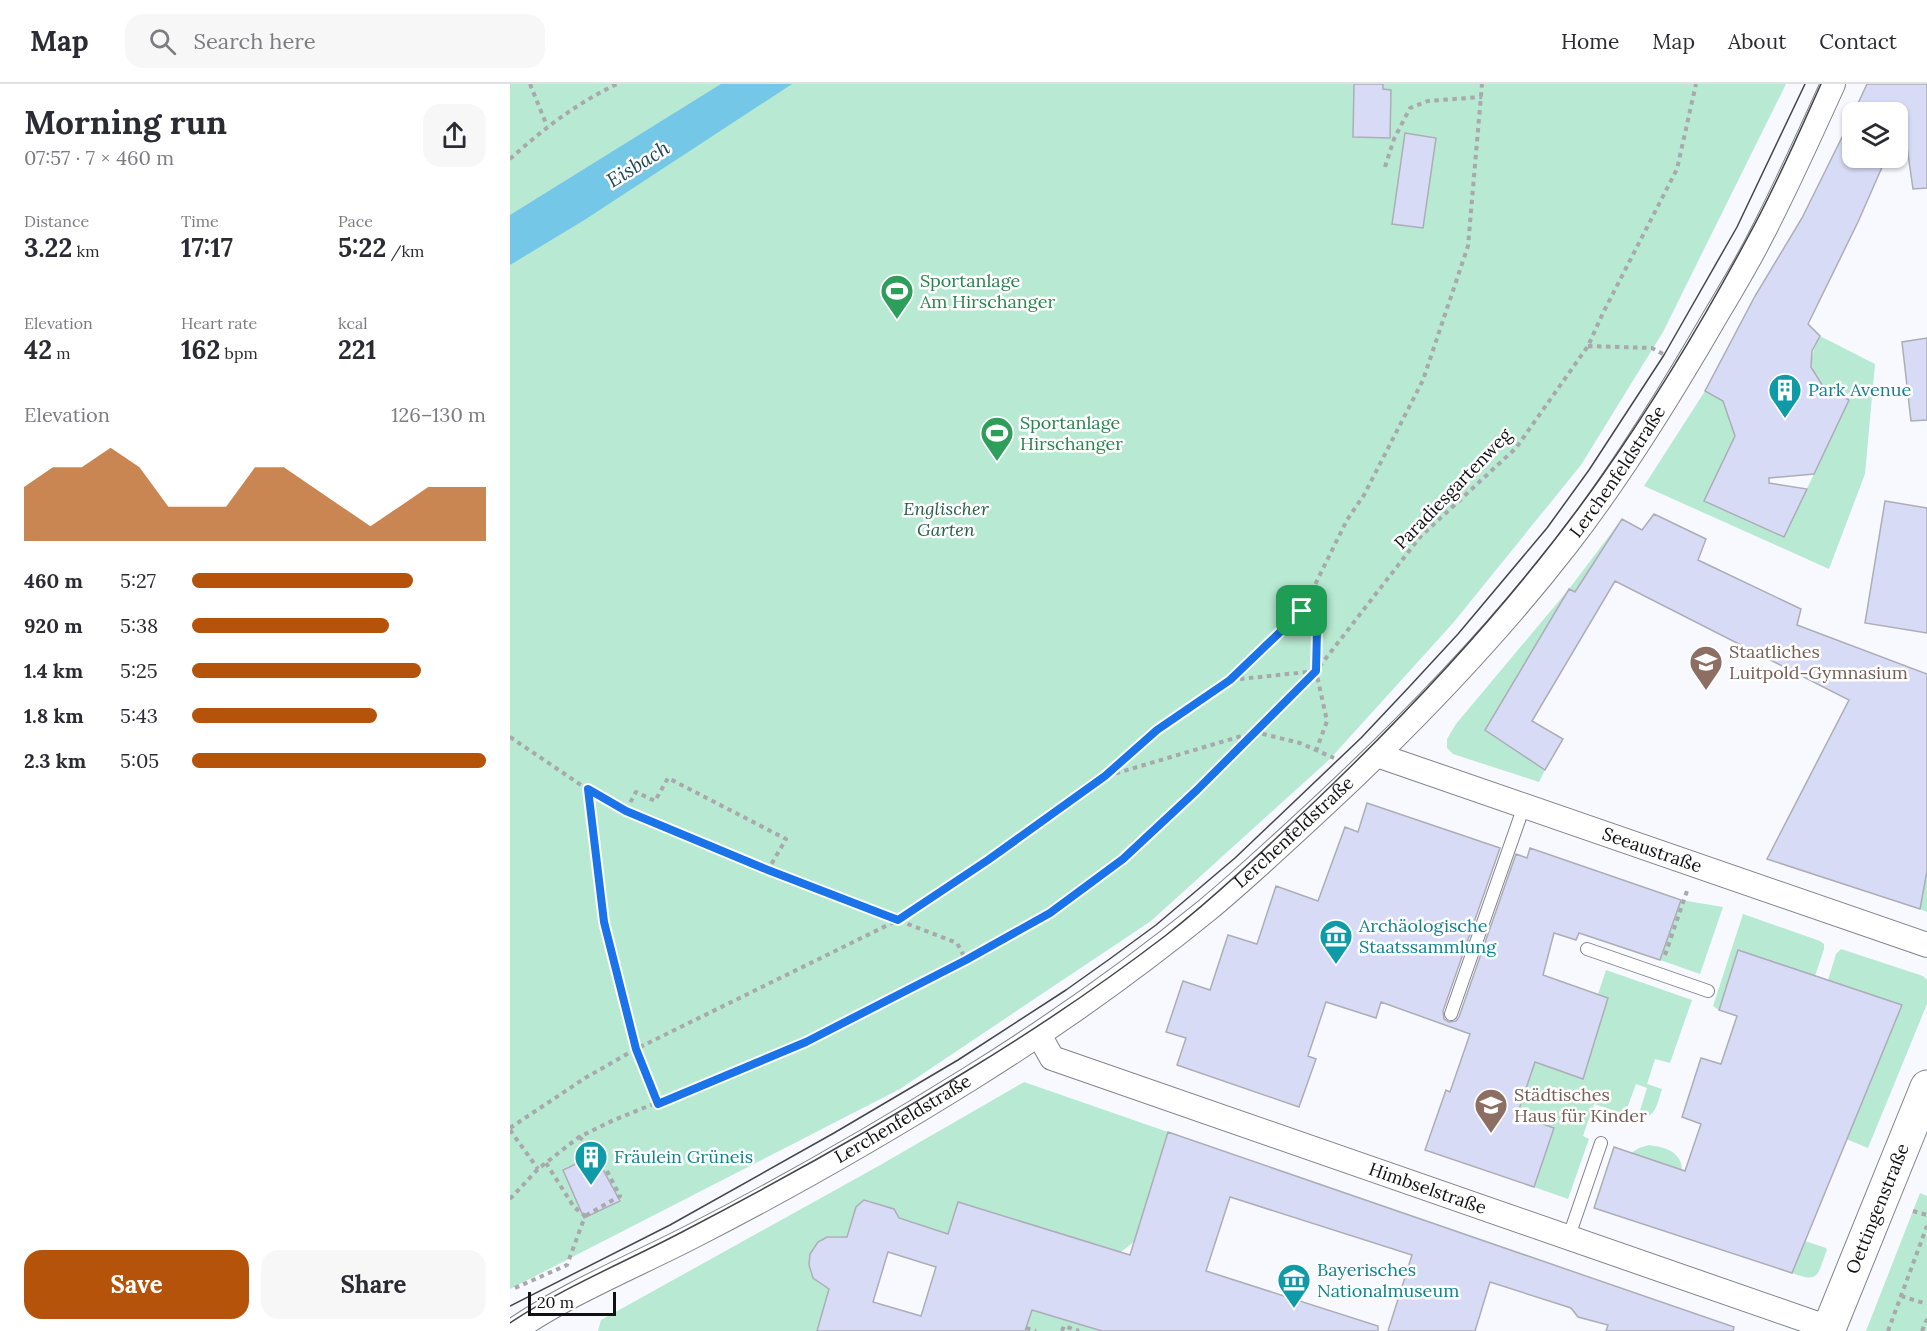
<!DOCTYPE html>
<meta charset="utf-8">
<style>
body{margin:0;font-family:Lora,serif;background:#f7f7f7;color:#2b2b33;height:100vh;display:flex;flex-direction:column;font-size:22px;white-space:nowrap}
*{box-sizing:border-box;margin:0}
p{font-size:20px;color:#7c7c81}
.icon{flex:none;width:33px;height:33px;fill:none;stroke:currentColor;stroke-width:2;stroke-linecap:round;stroke-linejoin:round}
.map{position:relative;flex:1;overflow:hidden}
.drawer{display:flex;flex-direction:column;background:#fff;width:510px}
.drawer>*{flex:none}
.fabs{position:absolute;left:1332px;top:18px;display:grid;gap:12px}
.fabs a{display:grid;place-items:center;width:66px;height:66px;border-radius:12px;background:#fff;box-shadow:0 2px 4px #0004;font-size:30px}
.scale{position:absolute;left:18px;bottom:15px;width:88px;box-sizing:border-box;padding-left:6px;border:3px solid #111114;border-top:0;font-size:16px;line-height:21px;white-space:nowrap;color:#111114;-webkit-text-stroke:4px #fff;paint-order:stroke}
.pin{position:absolute;display:grid;place-items:center;width:51px;height:51px;color:#fff;margin:-26px;border-radius:12px;box-shadow:0 3px 9px #0006}
.round{display:grid;place-items:center;flex:none;width:63px;height:63px;border-radius:18px;background:#f7f7f7}
.headline{display:flex;align-items:center;justify-content:space-between;height:102px;padding:0 24px}
h1{font-size:33px;font-weight:800;line-height:45px}
.figures{display:grid;grid-template-columns:repeat(3,1fr);gap:9px;height:102px;padding:6px 24px}
.figures div{display:grid;align-content:center}
.figures b{font-size:26px;font-weight:800}
.figures small{font-size:16px;font-weight:400}
.figures p{font-size:16px}
.chart{height:168px;padding:12px 24px}
.chart p{display:flex;justify-content:space-between}
.chart svg{width:100%;height:108px;margin-top:6px;fill:#b45309;opacity:.7}
.primary-button{display:flex;gap:12px;margin-top:auto;padding:12px 24px}
.primary-button a{flex:1;height:69px;border-radius:18px;background:#b45309;color:#fff;font-size:24px;font-weight:800;line-height:69px;text-align:center}
.primary-button a+a{background:#f7f7f7;color:#2b2b33}
ul{padding:0 24px;list-style:none;font-size:20px}
li{display:grid;grid-template-columns:96px 72px 1fr;align-items:center;height:45px}
li i{height:15px;border-radius:8px;background:#b45309}
header{display:flex;align-items:center;gap:36px;box-sizing:border-box;height:84px;padding:0 30px;background:#fff;border-bottom:2px solid #e1e1e2}
header strong{font-size:28px}
nav{display:flex;gap:33px;margin-inline-start:auto;font-size:21px}
.search{width:420px;height:54px;background:#f7f7f7;display:flex;align-items:center;gap:15px;box-sizing:border-box;padding:0 21px;border-radius:18px;color:#7c7c81;font-size:22px}
main{display:flex;flex:1;min-height:0}
.map>svg:first-child{display:block}
.green{fill:#b8e9d2}
.water{fill:#75c7e8}
.building{fill:#d8dbf6;stroke:#acadb6;stroke-width:1.5;fill-rule:evenodd}
.lines{fill:none;stroke-linecap:round;stroke-linejoin:round}
.service-casing{stroke:#81828b;stroke-width:14}
.minor-casing{stroke:#81828b;stroke-width:26}
.secondary-casing{stroke:#81828b;stroke-width:35}
.path{stroke:#a8a8ad;stroke-width:4;stroke-dasharray:4.5 4.5;stroke-linecap:butt}
.service{stroke:#fff;stroke-width:12}
.minor{stroke:#fff;stroke-width:24}
.secondary{stroke:#fff;stroke-width:33}
.tram{stroke:#454649;stroke-width:1.5}
.route-casing{stroke:#fff;stroke-width:12}
.route{stroke:#1a73e8;stroke-width:8}
.labels{text-anchor:middle;stroke-width:5;stroke-linejoin:round;paint-order:stroke}
.leisure-label{font-size:18px;fill:#27864d;stroke:#fff;text-anchor:start}
.culture-label{font-size:18px;fill:#0d838f;stroke:#fff;text-anchor:start}
.street-label{font-size:18px;fill:#111114;stroke:#fff}
.park-label{font-size:18px;font-style:italic;fill:#26614a;stroke:#fff}
.education-label{font-size:18px;fill:#785e54;stroke:#fff;text-anchor:start}
.water-label{font-size:20px;font-style:italic;fill:#224755;stroke:#fff}
</style>
<header>
<strong>Map</strong>
<div class="search"><svg class="icon" aria-label="search" viewBox="0 0 24 24"><circle cx="10" cy="10" r="6"/><path d="M15 15l6 6"/></svg>Search here</div>
<nav><a>Home</a><a>Map</a><a>About</a><a>Contact</a></nav>
</header>
<main>
<section class="drawer">
<div class="headline"><div><h1>Morning run</h1><p>07:57 · 7 × 460 m</p></div><a class="round"><svg class="icon" aria-label="share" viewBox="0 0 24 24"><path d="M12 15V3M7 8l5-5 5 5M5 13v7h14v-7"/></svg></a></div>
<div class="figures">
<div><p>Distance</p><b>3.22<small> km</small></b></div>
<div><p>Time</p><b>17:17</b></div>
<div><p>Pace</p><b>5:22<small> /km</small></b></div>
</div>
<div class="figures">
<div><p>Elevation</p><b>42<small> m</small></b></div>
<div><p>Heart rate</p><b>162<small> bpm</small></b></div>
<div><p>kcal</p><b>221</b></div>
</div>
<div class="chart"><p><span>Elevation</span>126–130 m</p>
<svg viewBox="0 0 160 44" preserveAspectRatio="none"><path d="M0 44V22L10 14L20 14L30 6L40 14L50 30L60 30L70 30L80 14L90 14L100 22L110 30L120 38L130 30L140 22L150 22L160 22V44z"/></svg>
</div>
<ul>
<li><b>460 m</b>5:27<i style="width:75%"></i></li>
<li><b>920 m</b>5:38<i style="width:67%"></i></li>
<li><b>1.4 km</b>5:25<i style="width:78%"></i></li>
<li><b>1.8 km</b>5:43<i style="width:63%"></i></li>
<li><b>2.3 km</b>5:05<i style="width:100%"></i></li>
</ul>
<div class="primary-button"><a>Save</a><a>Share</a></div>
</section>
<div class="map">
<svg width="1417" height="1247" viewBox="0 0 1417 1247">
<rect width="100%" height="100%" fill="#f8f9ff"/>
<path class="green" d="M0 0H1276L1153 248 1071 381 943 539 819 676 641 837 390 1005 0 1205Z
M1310 252 1365 280 1355 390 1319 485 1134 402 1195 307 1213 317 1225 352 1194 417 1274 453 1339 316C1332 312 1320 310 1314 304 1297 287 1300 271 1310 252Z
M1112 435 1065 508 1059 505 976 646 1035 686 1029 698 943 670 937 664V655L946 640 1059 505Z
M1417 787V828L1410 825Z
M1171 816 1213 823 1190 890 1150 876Z
M1233 830 1310 857 1314 860V865L1305 892 1228 866 1209 926 1203 922Z
M1331 865 1413 892 1417 896V920L1358 1064 1336 1055 1392 921 1318 896 1326 870Z
M1096 886 1182 916 1160 979 1145 975 1137 1000 1152 1005C1146 1023 1147 1032 1127 1036L1137 1004 1126 1000 1115 1030 1084 1020 1073 1052 1079 1055 1058 1115 1024 1103 1044 1044 1007 1031 1011 1020 976 961 1073 995 1098 915 1088 910Z
M514 998 658 1048 625 1157 611 1168 448 1119 438 1150 389 1134 384 1125 354 1116 337 1153C332 1153 323 1151 318 1153 302 1157 294 1180 303 1194 307 1198 315 1202 319 1205L310 1247H88L91 1236 365 1084Z
M1139 1061C1155 1063 1172 1068 1172 1086L1121 1069 1129 1064Z
M1410 1109 1417 1112V1247H1356Z
M1295 1157 1316 1164 1317 1166C1307 1190 1311 1200 1282 1189Z
M521 1226 592 1247H515Z"/>
<path class="water" d="M211 0H282L76 135 0 181V131Z"/>
<path class="building" d="M844 0H873V5L881 6 880 54 843 53Z
M1357 0H1417V104L1403 105 1392 28H1344Z
M1342 33V74H1376L1348 138 1298 240 1310 252 1302 267 1301 283 1314 304 1339 316 1304 390 1259 394V399L1297 405 1274 453 1194 417 1225 352 1213 317 1195 307 1245 212 1292 134Z
M895 49 926 54 913 144 882 140Z
M1417 254V336L1401 337 1392 258Z
M1375 417 1417 424V549L1355 539Z
M1144 430 1196 455 1188 476 1291 525 1287 541 1417 590V787L1410 825 1257 775 1339 616 1105 497 1022 637 1053 655 1035 686 975 646 1059 505 1065 508 1112 435 1132 446Z
M857 719 990 764 933 927 934 935 939 938 946 937 949 933 1006 770 1017 774 1020 764 1171 816 1150 876 1069 849 1066 856 1044 849 1033 891 1098 914 1073 995 1025 978 1007 1031 1044 1044 1024 1103 915 1066 936 1006 940 1008 960 950 871 918 866 934 816 918 798 972 806 975 789 1023 667 981 676 954 656 948 673 897 700 906 718 851 747 860 766 802 808 817 835 743 848 748Z
M1228 866 1392 921 1282 1189 1084 1124 1104 1063 1175 1087 1191 1040 1172 1033 1191 974 1211 980 1227 932 1209 926Z
M658 1048 1224 1243 1223 1247H1096L1098 1241 1068 1233 1061 1224 980 1198 965 1247H878L902 1171 720 1113 696 1187 868 1242V1247H592L522 1226 515 1247H307L319 1205 303 1194 299 1181 300 1170 308 1158 317 1153H337L346 1123 354 1116 384 1125 389 1134 438 1150 448 1118 620 1171ZM378 1168 426 1183 411 1232 363 1218Z
M85 1071 110 1117 74 1134 53 1086Z"/>
<g class="lines">
<defs>
<path id="service" d="M1077 865 1198 907
M941 930 1014 722
M1059 1152 1091 1059"/>
<g id="minor">
<path id="s1" d="M867 671 1417 861"/>
<path id="s2" d="M529 951 542 974 1319 1244"/>
<path id="s3" d="M3 1247C58 1209 125 1182 185 1151 279 1103 371 1050 461 994 543 943 622 887 697 826 738 792 776 756 815 720 902 639 984 554 1057 460 1112 389 1160 311 1205 233 1221 206 1237 180 1251 152 1277 102 1300 51 1323 0"/>
</g>
<g id="secondary">
<path id="s4" d="M1318 1247 1417 1003"/>
</g>
</defs>
<use href="#service" class="service-casing"/>
<use href="#minor" class="minor-casing"/>
<use href="#secondary" class="secondary-casing"/>
<path class="path" d="M20 0 37 42
M0 75C33 45 67 19 107 0
M875 83 884 55 900 24 918 17 972 13
M1078 262 1142 264 1153 270
M792 527 807 547 806 587 817 637 806 667
M721 596 806 587
M0 653 77 705 116 727 258 786 447 859 456 876
M597 692 745 648 790 659 824 674
M78 705 94 838 126 965 148 1020
M116 726 126 708 145 717 158 694 276 755 258 786
M1155 871 1177 807
M0 1044 75 994 126 965 388 836 478 776 595 692 647 646 720 596 792 527 837 436 854 411 913 296 958 162 972 0
M0 1046 28 1085
M69 1053 86 1066 110 1112 75 1132
M0 1115 28 1085 69 1053 104 1036 296 958 456 876 540 829 613 775 687 706 806 587 910 453 1006 364 1078 262 1093 229 1167 85 1186 0
M1403 1127 1417 1131
M5 1204 57 1181 75 1132 64 1123 36 1079
M1391 1212 1417 1220
M516 1244 526 1247
M552 1247 554 1242 569 1247
M1378 1247 1417 1142
M1412 1247 1417 1235"/>
<use href="#service" class="service"/>
<use href="#minor" class="minor"/>
<use href="#secondary" class="secondary"/>
<path class="tram" d="M0 1222 160 1141 324 1049 448 976 556 906 601 874 646 841 725 774 851 654 900 602 948 550 1037 444 1079 386 1154 271 1227 143 1295 0
M0 1239C54 1203 115 1178 172 1148 268 1098 363 1045 455 988 524 946 591 901 655 852 706 812 753 767 800 722 905 622 1005 515 1089 396 1144 318 1194 235 1239 151 1266 102 1288 51 1311 0"/>
</g>
<g class="lines">
<defs>
<path id="route" d="M792 527 807 547 806 587 687 706 613 775 540 829 456 876 296 958 148 1020 126 965 94 838 78 705 116 727 258 786 388 836 478 776 595 692 647 646 720 596Z"/>
</defs>
<use href="#route" class="route-casing"/>
<use href="#route" class="route"/>
</g>
<defs>
<symbol id="stadium-pin" viewBox="-11 -11 22 30"><path d="M0 17L-7.5 6A9.5 9.5 0 1 1 7.5 6Z" fill="#2e9e5b" stroke="#fff"/><path d="M0-5a6.5 5 0 1 0 0 10a6.5 5 0 1 0 0-10ZM-3.5-1.8h7v3.6h-7Z" fill="#fff"/></symbol>
<symbol id="building-pin" viewBox="-11 -11 22 30"><path d="M0 17L-7.5 6A9.5 9.5 0 1 1 7.5 6Z" fill="#0f9aa8" stroke="#fff"/><path d="M-4-6H4V6H1V3H-1V6H-4ZM-2.5-4.3h1.7v1.8h-1.7ZM.8-4.3h1.7v1.8H.8ZM-2.5-1h1.7V.8h-1.7ZM.8-1h1.7V.8H.8Z" fill="#fff"/></symbol>
<symbol id="school-pin" viewBox="-11 -11 22 30"><path d="M0 17L-7.5 6A9.5 9.5 0 1 1 7.5 6Z" fill="#8d6e63" stroke="#fff"/><path d="M0-5L7-2L0 1L-7-2ZM-4 1L0 2.5L4 1V4Q0 6-4 4Z" fill="#fff"/></symbol>
<symbol id="museum-pin" viewBox="-11 -11 22 30"><path d="M0 17L-7.5 6A9.5 9.5 0 1 1 7.5 6Z" fill="#0f9aa8" stroke="#fff"/><path d="M0-6L6-3V-2H-6V-3ZM-5-1h2V3h-2ZM-1-1h2V3h-2ZM3-1h2V3H3ZM-6 4H6V6H-6Z" fill="#fff"/></symbol>
</defs>
<g fill-rule="evenodd">
<use href="#stadium-pin" x="368" y="188" width="38" height="52"/>
<use href="#building-pin" x="1256" y="287" width="38" height="52"/>
<use href="#stadium-pin" x="468" y="330" width="38" height="52"/>
<use href="#school-pin" x="1177" y="559" width="38" height="52"/>
<use href="#museum-pin" x="807" y="833" width="38" height="52"/>
<use href="#school-pin" x="962" y="1002" width="38" height="52"/>
<use href="#building-pin" x="62" y="1054" width="38" height="52"/>
<use href="#museum-pin" x="765" y="1177" width="38" height="52"/>
</g>
<g class="labels">
<g class="leisure-label">
<text x="410" y="203">Sportanlage<tspan x="410" dy="21">Am Hirschanger</tspan></text>
<text x="510" y="345">Sportanlage<tspan x="510" dy="21">Hirschanger</tspan></text>
</g>
<g class="culture-label">
<text x="1298" y="312">Park Avenue</text>
<text x="849" y="848">Archäologische<tspan x="849" dy="21">Staatssammlung</tspan></text>
<text x="104" y="1079">Fräulein Grüneis</text>
<text x="807" y="1192">Bayerisches<tspan x="807" dy="21">Nationalmuseum</tspan></text>
</g>
<g class="street-label">
<text dy="6" stroke="none"><textPath href="#s3" startOffset="1416">Lerchenfeldstraße</textPath></text>
<text transform="translate(943 405) rotate(-46)" y="6">Paradiesgartenweg</text>
<text dy="6" stroke="none"><textPath href="#s3" startOffset="930">Lerchenfeldstraße</textPath></text>
<text dy="6" stroke="none"><textPath href="#s1" startOffset="291">Seeaustraße</textPath></text>
<text dy="6" stroke="none"><textPath href="#s3" startOffset="444">Lerchenfeldstraße</textPath></text>
<text dy="6" stroke="none"><textPath href="#s2" startOffset="424">Himbselstraße</textPath></text>
<text dy="6" stroke="none"><textPath href="#s4" startOffset="132">Oettingenstraße</textPath></text>
</g>
<g class="park-label">
<text x="436" y="431">Englischer<tspan x="436" dy="21">Garten</tspan></text>
</g>
<g class="education-label">
<text x="1219" y="574">Staatliches<tspan x="1219" dy="21">Luitpold-Gymnasium</tspan></text>
<text x="1004" y="1017">Städtisches<tspan x="1004" dy="21">Haus für Kinder</tspan></text>
</g>
<g class="water-label">
<text transform="translate(128 80) rotate(-32)" y="7">Eisbach</text>
</g>
</g>
</svg>
<div class="fabs">
<a><svg class="icon" aria-label="layers" viewBox="0 0 24 24"><path d="M12 4l9 5-9 5-9-5zM3 14l9 5 9-5"/></svg></a>
</div>
<div class="scale">20 m</div>
<div class="pin" style="left:792px;top:527px;background:#1e9e55"><svg class="icon" aria-label="arrive" viewBox="0 0 24 24"><path d="M6 21V4h12l-3 4 3 4H6"/></svg></div>
</div>
</main>
